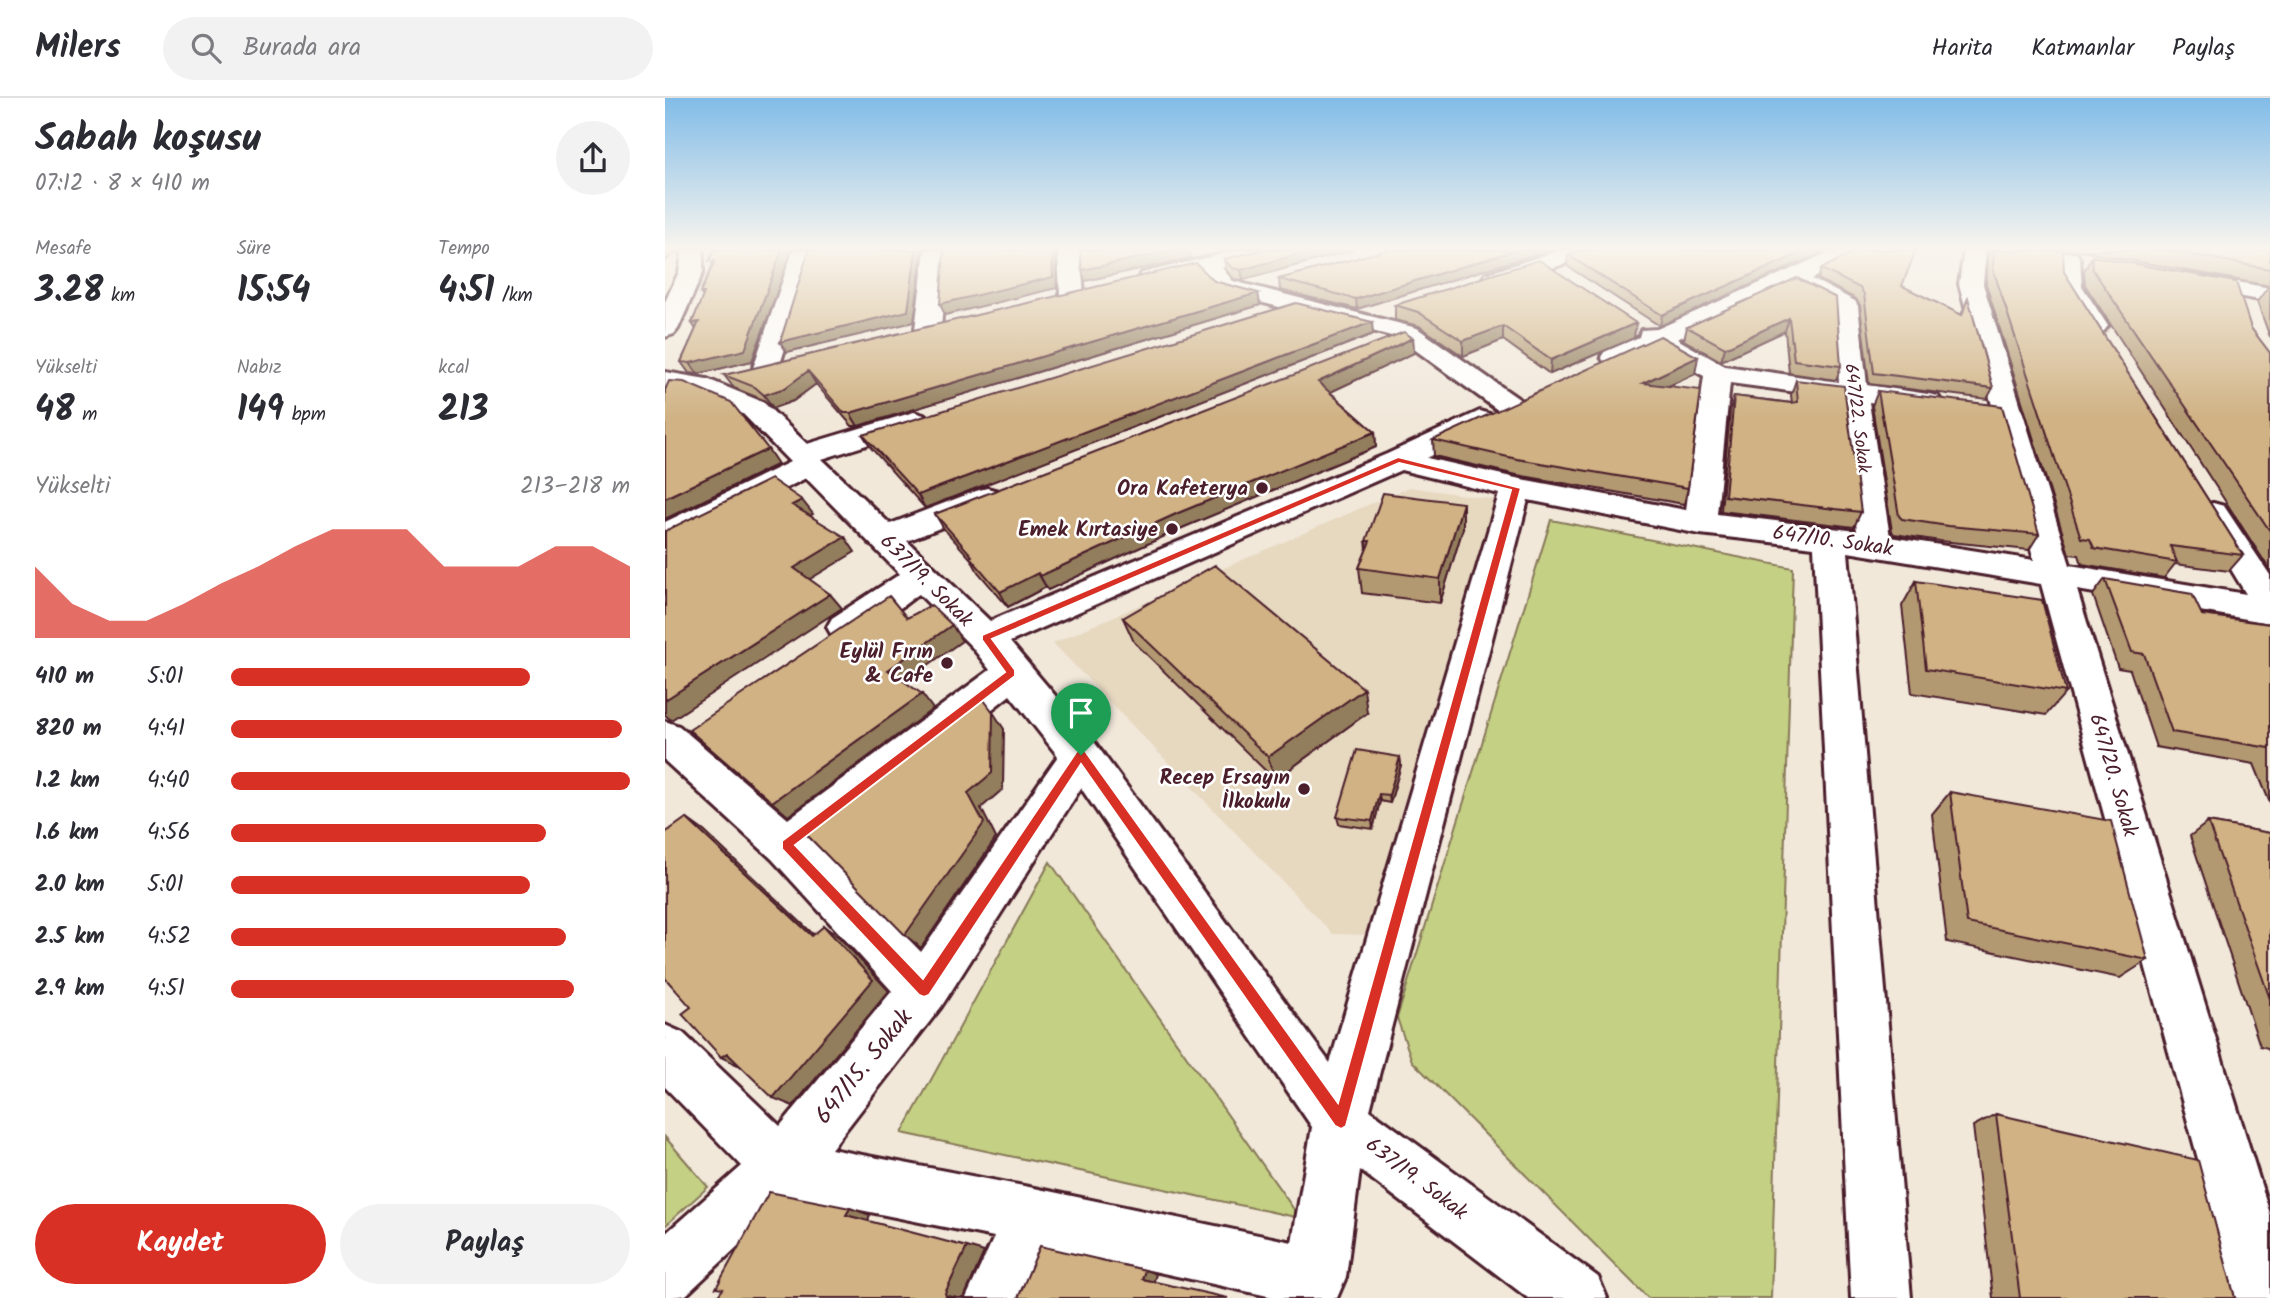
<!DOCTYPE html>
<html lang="tr">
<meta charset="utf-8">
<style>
body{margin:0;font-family:Kalam,sans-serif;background:#f2f2f3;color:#2b2b33;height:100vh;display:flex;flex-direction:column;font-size:26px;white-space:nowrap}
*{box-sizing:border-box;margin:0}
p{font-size:23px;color:#7c7c81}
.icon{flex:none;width:38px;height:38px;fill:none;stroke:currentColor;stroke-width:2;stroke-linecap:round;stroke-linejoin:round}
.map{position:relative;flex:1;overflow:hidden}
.sheet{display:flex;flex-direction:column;background:#fff;width:665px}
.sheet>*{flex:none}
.pin{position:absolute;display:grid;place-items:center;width:60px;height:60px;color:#fff;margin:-72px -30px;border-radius:50% 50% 50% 0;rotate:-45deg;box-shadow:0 0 7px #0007}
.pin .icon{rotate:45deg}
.round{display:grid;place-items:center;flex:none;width:74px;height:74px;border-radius:37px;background:#f2f2f3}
.headline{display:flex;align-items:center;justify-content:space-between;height:119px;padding:0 35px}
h1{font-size:38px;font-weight:600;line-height:52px}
.metrics{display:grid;grid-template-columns:repeat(3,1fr);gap:10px;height:119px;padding:7px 35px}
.metrics div{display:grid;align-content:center}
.metrics b{font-size:35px;font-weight:600}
.metrics small{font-size:19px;font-weight:400}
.metrics p{font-size:19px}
.chart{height:196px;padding:14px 35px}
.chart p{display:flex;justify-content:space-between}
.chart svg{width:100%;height:126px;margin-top:7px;fill:#d93025;opacity:.7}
.action{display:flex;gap:14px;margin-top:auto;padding:14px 35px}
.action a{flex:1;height:80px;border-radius:42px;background:#d93025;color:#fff;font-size:28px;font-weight:600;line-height:80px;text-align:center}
.action a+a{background:#f2f2f3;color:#2b2b33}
ul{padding:0 35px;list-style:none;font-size:23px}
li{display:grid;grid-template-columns:112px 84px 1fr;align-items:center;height:52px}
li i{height:18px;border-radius:9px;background:#d93025}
header{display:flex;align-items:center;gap:42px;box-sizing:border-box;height:98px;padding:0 35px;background:#fff;border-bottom:2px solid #e1e1e2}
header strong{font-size:33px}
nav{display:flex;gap:38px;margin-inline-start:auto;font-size:24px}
.search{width:490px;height:63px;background:#f2f2f3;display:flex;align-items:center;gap:18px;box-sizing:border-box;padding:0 24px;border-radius:38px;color:#7c7c81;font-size:26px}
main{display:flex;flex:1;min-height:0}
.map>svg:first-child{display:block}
.built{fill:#e7d8c0}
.green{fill:#c4d084;stroke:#877858;stroke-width:2}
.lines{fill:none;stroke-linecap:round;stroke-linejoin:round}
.minor-casing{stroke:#4a1f2b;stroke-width:6}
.minor{fill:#fff;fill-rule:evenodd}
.wall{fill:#b39972;stroke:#4a1f2b;stroke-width:2}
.shaded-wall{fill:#927d5c;stroke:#4a1f2b;stroke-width:2}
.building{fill:#d0b284;stroke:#4a1f2b;stroke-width:2}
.route{fill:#d93025;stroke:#fff;stroke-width:2;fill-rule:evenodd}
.poi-dot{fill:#4a1f2b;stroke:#fff;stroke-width:2.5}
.labels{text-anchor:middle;stroke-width:5;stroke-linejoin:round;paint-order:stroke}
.far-street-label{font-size:18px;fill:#4a1f2b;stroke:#fff}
.poi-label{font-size:21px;font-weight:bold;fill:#4a1f2b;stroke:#fff;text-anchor:end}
.street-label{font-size:21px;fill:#4a1f2b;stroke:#fff}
.near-street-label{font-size:24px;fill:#4a1f2b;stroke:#fff}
</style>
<header>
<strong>Milers</strong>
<div class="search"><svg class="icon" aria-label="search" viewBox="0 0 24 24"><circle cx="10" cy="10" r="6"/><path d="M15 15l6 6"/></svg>Burada ara</div>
<nav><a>Harita</a><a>Katmanlar</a><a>Paylaş</a></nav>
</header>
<main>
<section class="sheet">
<div class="headline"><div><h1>Sabah koşusu</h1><p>07:12 · 8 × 410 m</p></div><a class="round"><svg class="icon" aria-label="share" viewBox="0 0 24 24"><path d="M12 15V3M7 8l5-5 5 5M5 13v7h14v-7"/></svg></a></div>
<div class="metrics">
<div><p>Mesafe</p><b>3.28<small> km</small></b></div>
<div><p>Süre</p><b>15:54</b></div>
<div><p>Tempo</p><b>4:51<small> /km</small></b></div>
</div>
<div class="metrics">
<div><p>Yükselti</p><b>48<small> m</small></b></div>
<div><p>Nabız</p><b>149<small> bpm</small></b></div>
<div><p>kcal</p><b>213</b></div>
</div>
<div class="chart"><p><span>Yükselti</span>213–218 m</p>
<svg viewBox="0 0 160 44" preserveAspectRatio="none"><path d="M0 44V19L10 32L20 38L30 38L40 32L50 25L60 19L70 12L80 6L90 6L100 6L110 19L120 19L130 19L140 12L150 12L160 19V44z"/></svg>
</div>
<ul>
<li><b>410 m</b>5:01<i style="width:75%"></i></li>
<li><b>820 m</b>4:41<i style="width:98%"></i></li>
<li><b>1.2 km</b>4:40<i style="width:100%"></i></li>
<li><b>1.6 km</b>4:56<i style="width:79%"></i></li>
<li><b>2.0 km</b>5:01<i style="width:75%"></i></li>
<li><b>2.5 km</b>4:52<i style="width:84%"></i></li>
<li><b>2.9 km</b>4:51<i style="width:86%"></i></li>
</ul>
<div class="action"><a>Kaydet</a><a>Paylaş</a></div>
</section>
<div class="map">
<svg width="1605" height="1200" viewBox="0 0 1605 1200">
<rect width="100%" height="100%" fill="#f1e8da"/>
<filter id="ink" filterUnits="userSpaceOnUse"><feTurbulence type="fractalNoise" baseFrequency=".0143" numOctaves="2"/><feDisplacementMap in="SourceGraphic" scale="14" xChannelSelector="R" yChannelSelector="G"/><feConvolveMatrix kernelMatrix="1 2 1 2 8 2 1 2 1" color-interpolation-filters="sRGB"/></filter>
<g filter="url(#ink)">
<path class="built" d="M744 389 839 403 706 837 668 836 388 545Z"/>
<path class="green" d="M886 422 1128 470 1106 1200H983L747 963 732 920Z
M385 764 635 1120 237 1035Z
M0 1039 43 1089 0 1128Z"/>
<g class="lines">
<defs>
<path id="minor" d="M18 152H38V174L13 231 9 236 0 239V204L14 174Z
M128 152H150L114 270 110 276 101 278 92 276 88 270Z
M260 152H282L276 231 272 236 263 239 254 236 250 231Z
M393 152H415L419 196 416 201 407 203 398 201 395 196Z
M574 152H616L613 157 557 170 568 183 752 230 854 301 858 307 854 313 844 315 834 313 734 240 552 193 538 175 485 187 477 185 473 180 477 175Z
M895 152H930L927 157 837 186H821L817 181 821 176Z
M1169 152H1192L1187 161 1147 181 1190 203 1193 208 1202 287 1263 296 1273 298 1277 304 1273 310 1263 312 1204 304 1225 439 1369 462 1294 186 1299 152H1321L1318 186 1405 467 1581 496 1532 415 1537 408 1548 405 1559 408 1605 477V525L1412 492 1605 1116V1200H1571L1376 486 1183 454 1246 1200H1186L1149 449 1035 436 863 402 705 1012 933 1179 942 1200H863L695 1072 681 1179 672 1200H612L384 1150 362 1200H301L329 1139 126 1098 21 1197 0 1200V1136L77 1068 0 989V927L18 935 115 1028 227 893 107 761 0 663V623L14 628 123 721 325 572 307 549 254 496C230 512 197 547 167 538L162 529 167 520 235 476 141 380 12 445 0 448V424L125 364 78 316 26 294 0 290V274L42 281 98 304 142 346 249 314 259 317 263 323 259 329 157 361 225 426 311 393 322 390 333 393 338 400 333 407 242 443 325 523 722 356 815 313 825 316 829 322 825 328 762 360 851 380 1021 412 1039 278 990 251 958 265 949 267 940 265 936 259 940 253 974 239 976 232 992 231ZM1128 190 1169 211 1174 284 1060 268 1012 241ZM1065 285 1176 300 1192 433 1052 416ZM736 372 834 396 665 965 430 645 345 544ZM345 597 393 658 256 854 153 749ZM416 690 647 1029 627 1144 369 1090 166 1051 276 909Z
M1404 154 1412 156 1415 161 1417 188 1443 228 1439 233 1430 236 1421 233C1408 214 1380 179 1396 156Z
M1523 175 1605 190V204L1515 187 1511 182 1515 177Z"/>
</defs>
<use href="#minor" class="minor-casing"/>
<use href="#minor" class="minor"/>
</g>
<path class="wall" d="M49 152H127L87 263 33 276 24 275 16 264 31 231 27 225 38 199 35 195 47 169Z
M598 152H688L578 182 569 181 561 172 559 161Z
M722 152H884L692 211 615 192 614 181Z
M919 152H1162L995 228 902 168 903 157Z
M1324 152H1393L1399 174 1578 457 1564 473 1510 466 1499 480 1417 466 1414 457 1404 456 1321 186Z
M1410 152H1605V188Z
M1427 158 1586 230 1605 255V472L1420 187 1419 173Z
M1156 171 1237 188 1296 217 1303 200 1328 290 1322 301 1204 286 1195 207 1191 201 1153 181Z
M1132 180 1176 268 1171 282 1124 275 1120 233 1056 263 1019 242 1022 229Z
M549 183 593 195 595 207 193 328H187L151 286 128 303 108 310 99 302 69 290 59 277Z
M1603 189H1605V239L1592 204Z
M730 207 969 240 885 276 838 242 798 258 754 228 730 222Z
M708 236 260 410 206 350 198 337Z
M748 240 749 255 665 294 710 334 711 349 517 430 383 492 381 489 343 509 313 474 306 461 279 431 270 416Z
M1030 276 1003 288 1023 390 1019 406 852 377 769 358 768 342Z
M1131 282 1196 414 1189 429 1056 413 1065 313 1069 298 1127 305 1126 297Z
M1213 293 1374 436 1364 452 1275 443 1229 436 1227 433 1207 308Z
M798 430 775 505 697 495 694 470 702 451 701 443Z
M1440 481 1537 517 1605 526V705L1589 666 1491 649 1465 572 1453 570 1428 497Z
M1251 483 1401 594 1381 617 1247 595 1237 508Z
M458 520 702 615 610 682 469 544Z
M735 659 736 667 725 705 715 703 708 731 674 726 672 719Z
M1285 694 1483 862 1455 880 1282 844 1267 716Z
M1543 724 1605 735V955L1603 950 1595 948 1525 738Z
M1331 1016 1570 1200H1328L1308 1028Z"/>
<path class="shaded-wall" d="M0 152H15L0 163Z
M117 152H127L87 263 33 276 25 265Z
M251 152H257L249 224 122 254 115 244Z
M387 152H390L392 190 280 217 275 206Z
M511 152H524L526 160 420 183 417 172Z
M648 152H688L578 182 576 172Z
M851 152H884L692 211 691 201Z
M1142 152H1162L995 228 997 217Z
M593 195 595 207 193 328 185 315Z
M1124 220 1120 233 1056 263 1060 250Z
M34 224V236L27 225Z
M707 224 708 236 260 410 253 397Z
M971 225 969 240 885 276 886 262Z
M838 228V242L798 258V243Z
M748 240 749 255 655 299 653 284Z
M1033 259 1030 276 975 301 978 285Z
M143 273 151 286 128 303 108 310 99 297Z
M710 334 711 349 517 430 383 492 375 478 513 415Z
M103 351 113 366 0 421V400Z
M137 402 148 416 138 422 127 407Z
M798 405V430L775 505V481Z
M180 439 190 454 140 484 129 470Z
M373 475 381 489 343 509 335 494Z
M165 496 177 510 6 622 0 617V602Z
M287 527 297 543 235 587 223 572Z
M699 591 702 615 610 682 603 659Z
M257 596 268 611 123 718 107 704Z
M328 614 339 631 338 691 316 710 331 740 256 850 240 837 303 695Z
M735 659 736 667 725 705 724 697Z
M714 696 715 703 708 731 707 723Z
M21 720 39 733 163 850 147 838Z
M159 828 175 840 224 893 128 1008 108 1000Z
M62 955 77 969 56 959Z
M185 1110 205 1117 202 1124 181 1117Z
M302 1149 319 1154 299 1200H288L281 1198 280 1195Z
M480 1172 491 1176 488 1186 477 1181Z"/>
<path class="building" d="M49 152H117L80 252 25 265 16 264 34 224 27 225 39 195H35L50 163H44Z
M144 152H251L243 213 115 244Z
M279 152H387L388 179 275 206Z
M415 152H511L417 172Z
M598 152H648L576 172 567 170 559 161Z
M722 152H851L691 201 614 181Z
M919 152H1142L997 217 903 157Z
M1192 152H1251L1237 188 1297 217 1303 200 1328 290 1209 275 1199 196 1195 190 1156 171Z
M1329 152 1398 153 1399 174 1578 457 1505 448 1512 464 1429 450 1425 441 1416 440 1328 171Z
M1500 152H1605V171Z
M1427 158 1571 184 1586 230 1605 255V433L1428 172Z
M874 162 971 225 886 262 838 228 798 243 753 214 730 207Z
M531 165 549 183 593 195 185 315H179L143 273 120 290 99 297 90 289 59 277Z
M1132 180 1171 200 1176 268 1129 262 1124 220 1060 250 1022 229Z
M631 205 707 224 253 397 198 337Z
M739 234 748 240 653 284 710 334 513 415 375 478 373 475 335 494 305 459 307 458 270 416Z
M995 238 1033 259 978 285 1036 292 1023 390 852 361 768 342Z
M1131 282 1179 288 1196 414 1060 398 1069 298 1126 305 1133 304Z
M4 283 19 284 66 304 103 351 0 400V292Z
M1213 293 1337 308 1374 436 1283 428 1237 421 1234 418Z
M106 381 137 402 127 407 180 439 129 470 165 496 0 602V433Z
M718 395 798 405 775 481 694 470 705 443H701Z
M550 467 699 591 603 659 458 520Z
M1440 481 1527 496 1537 517 1605 526V650L1507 634 1479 556 1467 554Z
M1251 483 1377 502 1401 594 1261 571Z
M224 498 242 520 266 507 287 527 223 572 257 596 107 704 24 632Z
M316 598 328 614 327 675 303 695 319 725 240 837 140 735Z
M692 652 735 659 724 697 714 696 707 723 672 719Z
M1285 694 1446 723 1483 862 1302 825Z
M21 720 147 838 159 828 208 882 108 1000 62 955 56 959 17 916 26 909 0 880V735Z
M1543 724 1605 735V901Z
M1331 1016 1533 1062 1570 1200H1355Z
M104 1094 185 1110 181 1117 302 1149 280 1195 281 1198 289 1199 288 1200H51L58 1191 51 1190Z
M375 1148 480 1172 477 1181 563 1200H353Z"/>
</g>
<linearGradient id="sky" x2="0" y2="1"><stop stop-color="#81bce8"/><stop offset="0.47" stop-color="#f9f5ee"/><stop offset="1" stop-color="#f9f5ee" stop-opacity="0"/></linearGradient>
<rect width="1605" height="320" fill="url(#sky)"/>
<path class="route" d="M733 359 856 390 681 1028 676 1031 670 1028 416 666 264 897 259 899 254 897 117 751V743L340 574 317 542V537ZM734 365 846 392 673 1005 420 653H412L258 881 130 747 350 578V572L327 541Z"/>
<g class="poi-dot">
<circle cx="597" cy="390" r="7"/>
<circle cx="507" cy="431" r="7"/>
<circle cx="282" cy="565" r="7"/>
<circle cx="639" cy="691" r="7"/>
</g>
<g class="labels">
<g class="far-street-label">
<text transform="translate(1193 320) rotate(83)" y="6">647/22. Sokak</text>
</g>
<g class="poi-label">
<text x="583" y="397">Ora Kafeterya</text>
<text x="493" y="438">Emek Kırtasiye</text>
<text x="268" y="560">Eylül Fırın<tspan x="268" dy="24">&amp; Cafe</tspan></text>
<text x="625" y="686">Recep Ersayın<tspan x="625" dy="24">İlkokulu</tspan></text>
</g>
<g class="street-label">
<text transform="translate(1168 442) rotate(8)" y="7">647/10. Sokak</text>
<text transform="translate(262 482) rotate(45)" y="7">637/19. Sokak</text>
<text transform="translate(1449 677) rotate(74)" y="7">647/20. Sokak</text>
<text transform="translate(752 1080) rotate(37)" y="7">637/19. Sokak</text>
</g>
<g class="near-street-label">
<text transform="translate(198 968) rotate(-51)" y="8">647/15. Sokak</text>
</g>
</g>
</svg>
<div class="pin" style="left:416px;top:657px;background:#1e9e55"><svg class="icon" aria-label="arrive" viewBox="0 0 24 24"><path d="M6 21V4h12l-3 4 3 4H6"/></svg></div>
</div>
</main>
